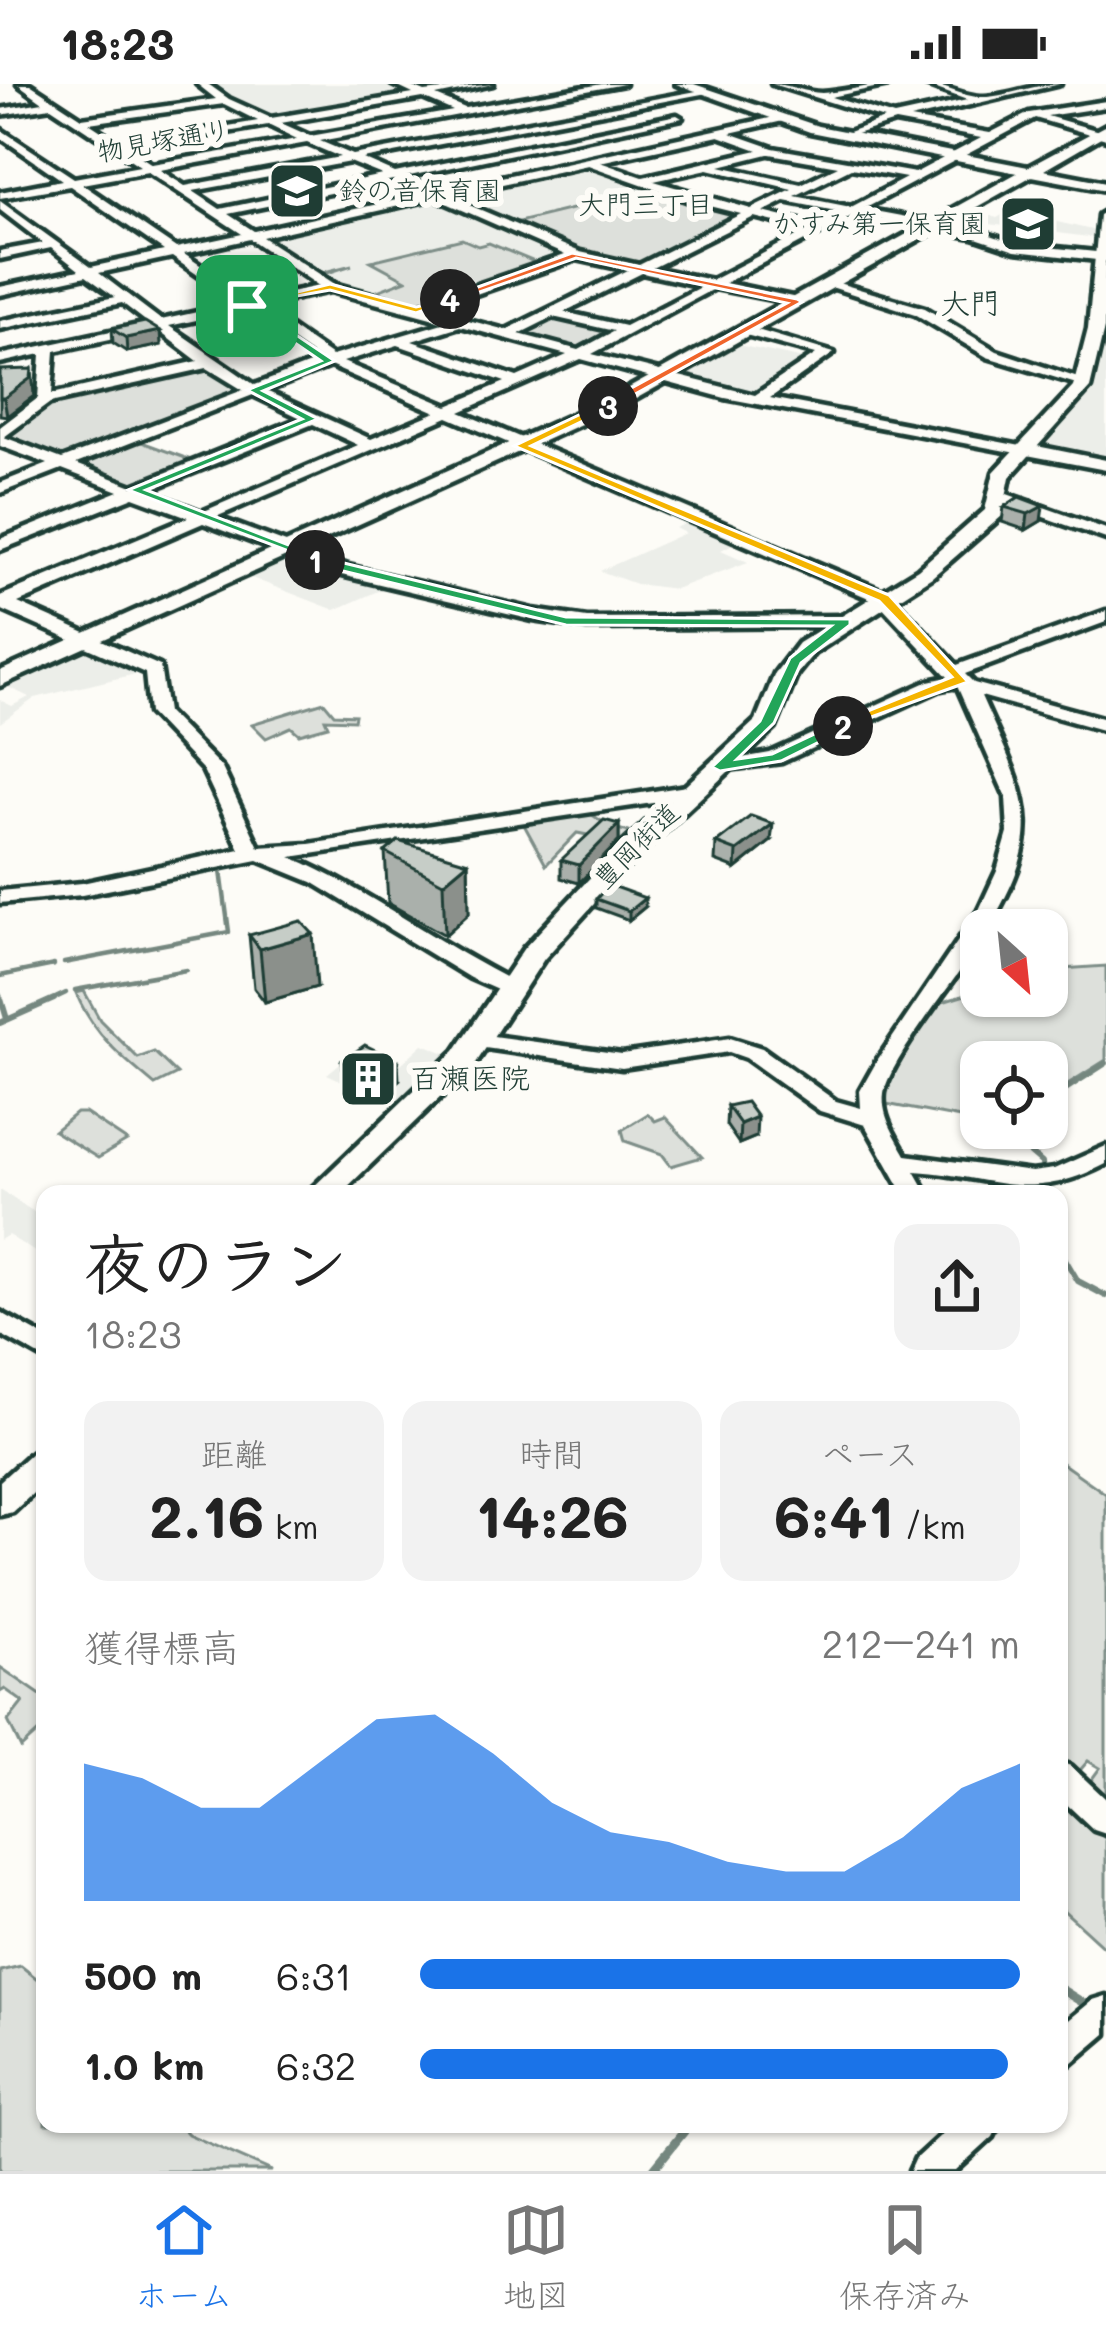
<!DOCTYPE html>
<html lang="ja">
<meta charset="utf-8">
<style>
body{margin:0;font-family:Mali,"Klee One",sans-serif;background:#f2f2f2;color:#222;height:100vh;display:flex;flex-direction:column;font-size:45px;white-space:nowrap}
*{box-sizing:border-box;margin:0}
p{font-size:39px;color:#767676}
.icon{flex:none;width:66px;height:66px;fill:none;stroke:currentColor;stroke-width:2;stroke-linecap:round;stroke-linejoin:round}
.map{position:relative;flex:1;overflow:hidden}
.sheet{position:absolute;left:36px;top:1101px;width:1032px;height:948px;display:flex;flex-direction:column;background:#fff;border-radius:24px;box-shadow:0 3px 9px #0004}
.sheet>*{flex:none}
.needle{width:78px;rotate:153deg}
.buttons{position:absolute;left:960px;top:825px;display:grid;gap:24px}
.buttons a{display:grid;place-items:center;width:108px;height:108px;border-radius:24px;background:#fff;box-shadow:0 3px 9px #0004;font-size:60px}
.pin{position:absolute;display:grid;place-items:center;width:102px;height:102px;color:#fff;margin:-51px;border-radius:24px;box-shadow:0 6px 18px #0006}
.km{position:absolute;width:60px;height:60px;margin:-30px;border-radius:50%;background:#222;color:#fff;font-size:33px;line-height:60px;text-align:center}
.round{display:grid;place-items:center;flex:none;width:126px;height:126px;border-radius:24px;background:#f2f2f2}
.summary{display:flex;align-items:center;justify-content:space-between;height:204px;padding:0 48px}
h1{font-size:66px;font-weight:800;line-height:90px}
.figures{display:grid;grid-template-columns:repeat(3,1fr);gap:18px;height:204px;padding:12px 48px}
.figures div{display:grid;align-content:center;border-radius:24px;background:#f2f2f2;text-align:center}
.figures b{font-size:60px;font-weight:800}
.figures small{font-size:33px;font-weight:400}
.figures p{font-size:33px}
.chart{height:336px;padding:24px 48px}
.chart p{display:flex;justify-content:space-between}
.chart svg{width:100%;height:216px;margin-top:12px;fill:#1a73e8;opacity:.7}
ul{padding:0 48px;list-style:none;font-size:39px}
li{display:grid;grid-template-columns:192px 144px 1fr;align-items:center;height:90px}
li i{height:30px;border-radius:15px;background:#1a73e8}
.status{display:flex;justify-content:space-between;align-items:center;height:84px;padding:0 60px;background:#fff;direction:ltr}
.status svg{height:33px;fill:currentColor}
.tab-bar{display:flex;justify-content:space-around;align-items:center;height:168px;border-top:3px solid #e0e0e0;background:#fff;font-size:33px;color:#767676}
.tab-bar a{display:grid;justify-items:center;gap:6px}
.tab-bar .active{color:#1a73e8}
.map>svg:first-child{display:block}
.built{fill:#eceee9}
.green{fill:#dde0db;stroke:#7e8e88;stroke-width:3}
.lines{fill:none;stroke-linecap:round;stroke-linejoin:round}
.stream-far2{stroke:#75877f;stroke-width:4.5}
.stream-far1{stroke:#75877f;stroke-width:6}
.stream{stroke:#75877f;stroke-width:9}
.minor-casing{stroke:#1f3d34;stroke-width:9}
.major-casing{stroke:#1f3d34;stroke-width:9}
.minor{fill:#fdfcf7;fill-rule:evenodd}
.major{fill:#fdfcf7;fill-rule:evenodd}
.wall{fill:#aab0ab;stroke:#1f3d34;stroke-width:3}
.shaded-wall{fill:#8b908b;stroke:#1f3d34;stroke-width:3}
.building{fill:#c6cdc7;stroke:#1f3d34;stroke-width:3}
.split-1{fill:#22a559;stroke:#fff;stroke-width:3}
.split-2{fill:#22a559;stroke:#fff;stroke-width:3}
.split-3{fill:#f5b400;stroke:#fff;stroke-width:3}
.split-4{fill:#f0652b;stroke:#fff;stroke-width:3}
.split-5{fill:#f5b400;stroke:#fff;stroke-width:3}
.labels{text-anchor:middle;stroke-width:12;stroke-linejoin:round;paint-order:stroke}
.far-street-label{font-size:27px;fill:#1f3d34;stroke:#fdfcf7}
.far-poi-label{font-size:27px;fill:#1f3d34;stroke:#fdfcf7;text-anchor:start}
.far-neighbourhood-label{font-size:27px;fill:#1f3d34;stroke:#fdfcf7}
.far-quarter-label{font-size:30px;fill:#1f3d34;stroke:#fdfcf7}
.poi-label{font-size:30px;fill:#1f3d34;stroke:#fdfcf7;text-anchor:start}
</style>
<div class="status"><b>18:23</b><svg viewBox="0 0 49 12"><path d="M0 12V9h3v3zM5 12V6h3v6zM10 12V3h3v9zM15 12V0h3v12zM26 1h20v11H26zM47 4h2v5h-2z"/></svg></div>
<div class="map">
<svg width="1106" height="2087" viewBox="0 0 1106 2087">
<rect width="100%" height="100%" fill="#fdfcf7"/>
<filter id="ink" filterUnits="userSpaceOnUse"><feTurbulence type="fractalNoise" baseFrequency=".00833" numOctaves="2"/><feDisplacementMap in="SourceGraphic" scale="24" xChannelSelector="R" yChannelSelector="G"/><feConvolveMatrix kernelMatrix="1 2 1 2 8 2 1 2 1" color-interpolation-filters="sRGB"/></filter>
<g filter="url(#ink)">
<path class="built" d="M206 0H390L415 10 272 35Z
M590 81 659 105 510 140 450 115Z
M440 117 567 172 418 223 337 203 263 156Z
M975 127 997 134 1004 130 1026 134 1033 128 1056 132 1053 137 1096 147V154L959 136Z
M738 261 813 277 760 312 680 294Z
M1099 266 1106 267V379L1037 364 1086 310Z
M685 440 733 460 721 466 748 478 675 505 636 500 600 487 685 449 675 444Z
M299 473 396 499 335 526 249 493Z
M90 565 148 587 35 614 0 639V616L12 622 29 613 6 602Z
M423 960 453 972 401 1024 327 990 344 976 392 988Z
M0 1106 45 1135V1161L35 1168 8 1151 0 1156Z"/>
<path class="green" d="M590 81H593L742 132 638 181 581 169 510 140 654 105 592 82 526 95Z
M462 155 478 162 489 159 539 180 563 171 528 156 567 172 418 223 337 203 316 190 352 181 321 191 370 210 406 196 371 177Z
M551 232 618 246 581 267 516 251Z
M205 283 245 305 61 375 5 352 49 318Z
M136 356 194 377 133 402 73 380Z
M324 618 334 630 355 631 354 636 325 635 328 642 299 650 291 643 266 654 252 640Z
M585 726 610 743 637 750 628 759 577 749 546 781 522 737Z
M1106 882V976L1047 1013V978H981V1038L881 1019 893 984 936 920 981 906V912H1047V886Z
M84 907 100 936 138 974 154 968 177 990 155 1001C121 973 93 950 76 909Z
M76 1029H85L127 1057 98 1074 54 1047Z
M648 1030 655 1037 665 1033 702 1073 671 1082 662 1070 625 1057 622 1046Z
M1059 1377 1106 1410V1717L1086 1703 1100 1684 1088 1677 1075 1692 1059 1675Z
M0 1583 45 1614V1642L21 1664 8 1637 23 1618 5 1605 0 1608Z
M1059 1714 1106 1755V1865L1059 1822Z
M21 1882 45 1901V2040H179L188 2050 272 2087H0V1887Z"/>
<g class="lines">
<path class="stream-far2" d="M64 879 229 848 220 779
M0 892 54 881
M75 906 186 886
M0 911 2 918
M47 918 66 909"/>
<path class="stream-far1" d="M1 915 7 935
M0 939 54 915
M1047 1017 1106 979
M1018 1044 1015 1056 1042 1079 1043 1092
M1062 1099 1076 1091
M1045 1102 1051 1110
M1059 1165 1078 1197 1106 1212"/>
<path class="stream" d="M1059 1904 1090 1923
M1059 1989 1072 1977
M989 2054 1004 2040
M652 2087 690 2040"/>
<defs>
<path id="minor" d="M18 0H30L82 34 216 15 197 0H208L229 15 271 34 413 10 392 0H406L425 8 493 0 436 12 465 24 602 0H624L320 57 353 71 702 6 707 9 363 75 395 89 677 31 682 34 405 93 437 107 779 32 783 37 730 49 773 64 915 89 981 54 895 38 843 54V50L884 35 772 0C789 0 806 9 822 9 846 8 869 0 893 0L831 13 894 32 967 16 923 0C943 0 962 13 981 13 1007 13 1033 0 1060 0L910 35 990 49 1029 29 1106 17V23L1047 32 1106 49V55L1035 34 864 125 976 146 1017 160 1106 169V177L1015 167 973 153 854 131 725 199 802 215V221L715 204 592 270 755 311 816 270 742 250 740 247 747 243 834 269 770 314 1021 362 1027 360 1106 376V386L725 314 581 275 460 328 890 510 957 581 1106 527V538L965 590 974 599 1106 635V647L981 612C1026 714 1051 741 987 846H981V857C960 890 889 977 884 1009 881 1032 895 1051 906 1071L1032 1088 1054 1085 1106 1062V1080C1026 1121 996 1092 915 1087L928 1110H904L865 1041 820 1027 746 974 729 968 622 984 471 962 468 957 471 952 479 950 622 970 730 954 762 964 836 1017 861 1024 860 1007 878 975 979 826 997 787 1008 749 1006 713 957 602 941 605 782 678 713 687V679L770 669 929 597 948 593 878 518 448 333 216 433 348 482 533 526 587 534 845 532 854 537 845 542 587 544 533 536 337 490 203 439 18 519 160 582 167 628 222 684 259 763 309 760 693 701 703 707 693 713 291 773C371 807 440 862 519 900L522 905 511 912 470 894 312 798 258 776 82 811 0 819V807L82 799 240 765 203 686 149 629 145 589 0 525V512L188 433 134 413 0 466V455L119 407 62 385 0 409V399L48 380 0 362V343L38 314 41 270 0 279V271L148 239 122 219 0 245V237L115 213 86 192 0 211V203L79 186 51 164 0 175V167L43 159 0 126V117L91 183 164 167 70 102 0 114V108L62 96 0 53V45L74 94 140 82 51 23 0 31V25L43 18ZM423 14 453 27 310 52 281 39ZM224 20 258 37 121 60 89 39ZM268 41 297 55 152 80 129 65ZM719 52 758 66 643 93 600 78ZM307 59 340 73 185 102 160 86ZM768 70H770L838 82 801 100 720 82ZM350 78 382 91 220 125 193 107ZM588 81 689 117 741 130 639 181 580 168 448 112ZM851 84 906 94 851 123 795 112ZM708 85 712 86 792 105 751 125 654 97ZM148 88 242 150 176 164 82 100ZM393 96 424 110 254 147 228 130ZM435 114 565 171 416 222 335 200 262 153ZM785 117 841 128 817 141 763 128ZM754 133 808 146 712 196 652 184ZM250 155 319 202 251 216 184 170ZM172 173 238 219 161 236 99 189ZM577 175 628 186 506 246 430 226ZM642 189 702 202 625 242 564 228ZM330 207 446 238 332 272 260 222ZM247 225 320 276 255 301 169 242ZM553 233 614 247 579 266 519 250ZM460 242 567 271 517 293 412 257ZM156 245 198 277 52 310 55 267ZM398 261 505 298 448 322 343 278ZM330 282 436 328 371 355 266 307ZM207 284 243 306 62 375 4 353 50 319ZM253 311 301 334 133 402 76 380ZM313 340 358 361 202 428 147 407Z
M828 196 925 224 997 267 1090 298 1083 302 987 273 915 230 828 202Z
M995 410H1007L1106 445V455L995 416Z
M0 1228 45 1253V1275L0 1250Z
M1059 1678 1071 1682 1106 1715V1750L1094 1746 1059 1713Z
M1106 1912V1950L1072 1979 1059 1984V1944L1093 1916Z
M953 2040H999L993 2053 956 2087H910L916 2074Z"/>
<path id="major" d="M676 0H694L818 42 1028 83 1106 41V50L1044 86 1106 98V106L1032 92 632 317 0 602V587L620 309 1017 89 810 48Z
M1106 127 1104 245 1090 304 1010 393 1002 432 932 493 814 569 797 590 775 644 633 777 544 875 476 979 340 1110H306L455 967 524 864 615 767 756 636 775 589 798 559 918 485 985 426 994 388 1073 303 1088 245 1099 131Z
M45 1364V1398L13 1428 0 1431V1397L32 1368Z"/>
</defs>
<use href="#minor" class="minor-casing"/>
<use href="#major" class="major-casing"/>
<use href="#minor" class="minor"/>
<use href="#major" class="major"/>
</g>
<path class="wall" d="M112 245 160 247 161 261 127 268 113 259Z
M0 286 34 302V312L7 332 0 331Z
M1019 413 1041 437 1026 446 1002 438 1004 423Z
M619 740V757L579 799 561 794V776Z
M771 757 736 785 715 777 716 759Z
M385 768 468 778 469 829 445 851 388 819Z
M596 815 645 823 629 836 596 824Z
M249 851 317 903 265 918 254 904Z
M342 977 399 996 381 1010 344 996Z
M727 1022 756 1053 739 1060 726 1041Z"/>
<path class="shaded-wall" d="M160 247 161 261 127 268 126 254Z
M32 285 34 312 7 332 4 314Z
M1043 422 1041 437 1026 446 1028 430Z
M619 740V757L579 799V781Z
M773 740 771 757 736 785 737 767Z
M468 778 469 829 445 851 443 799Z
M645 814V823L629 836V827Z
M313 850 317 903 265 918 260 865Z
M398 977 399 996 381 1010 380 991Z
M757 1033 756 1053 739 1060 740 1040Z"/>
<path class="building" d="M145 238 160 247 126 254 112 245Z
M32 285 31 294 4 314H0V286Z
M1019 413 1043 422 1028 430 1004 423Z
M751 732 773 740 737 767 716 759Z
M604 736 619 740 579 781 561 776Z
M398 757 468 778 443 799 385 768Z
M609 801 645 814 629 827 596 815Z
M301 837 313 850 260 865 249 851Z
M365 961 398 977 380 991 342 977Z
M746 1018 757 1033 740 1040 727 1022Z"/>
</g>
<path class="split-1" d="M250 220 335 277 263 307 318 335 146 406 320 473V479L128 406 302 335 247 306 321 277 241 222Z"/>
<path class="split-2" d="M315 472 566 533 850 535V541L801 579 774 639 737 675 772 670 838 639 851 642 781 677 720 687 712 683 760 637 790 574 831 542 566 541 310 479Z"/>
<path class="split-3" d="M604 319 614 322 531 362 889 511 968 598 838 645V639L952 593 879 517 514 362Z"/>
<path class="split-4" d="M572 169 797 215 802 218 608 325 604 319 787 219 576 174 454 217 445 215Z"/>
<path class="split-5" d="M330 200 416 223 455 215 416 229 330 206 241 222Z"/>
<defs>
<symbol id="school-square" viewBox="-11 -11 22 22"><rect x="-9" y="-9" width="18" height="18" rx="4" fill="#1f3d34" stroke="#fdfcf7"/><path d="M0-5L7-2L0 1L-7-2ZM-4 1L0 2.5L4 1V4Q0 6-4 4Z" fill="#fff"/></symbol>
<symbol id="building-square" viewBox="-11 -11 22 22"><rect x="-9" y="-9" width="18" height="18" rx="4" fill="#1f3d34" stroke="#fdfcf7"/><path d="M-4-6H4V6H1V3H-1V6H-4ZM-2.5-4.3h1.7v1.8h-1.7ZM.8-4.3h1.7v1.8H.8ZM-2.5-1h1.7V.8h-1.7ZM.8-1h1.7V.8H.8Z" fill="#fff"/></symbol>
</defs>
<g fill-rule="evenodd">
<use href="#school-square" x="264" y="74" width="66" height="66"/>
<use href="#school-square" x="995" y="107" width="66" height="66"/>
<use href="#building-square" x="335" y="962" width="66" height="66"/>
</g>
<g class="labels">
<g class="far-street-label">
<text transform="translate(164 57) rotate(-10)" y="9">物見塚通り</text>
<text transform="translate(637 762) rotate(-45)" y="9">豊岡街道</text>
</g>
<g class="far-poi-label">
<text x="339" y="116">鈴の音保育園</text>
<text x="986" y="149" text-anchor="end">かすみ第一保育園</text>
</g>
<g class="far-neighbourhood-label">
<text x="646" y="130">大門三丁目</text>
</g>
<g class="far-quarter-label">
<text x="970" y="230">大門</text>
</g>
<g class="poi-label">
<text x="410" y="1005">百瀬医院</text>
</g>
</g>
</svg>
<div class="buttons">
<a><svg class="needle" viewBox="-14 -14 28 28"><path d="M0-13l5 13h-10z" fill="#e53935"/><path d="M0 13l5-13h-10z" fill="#767676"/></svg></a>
<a><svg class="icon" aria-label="locate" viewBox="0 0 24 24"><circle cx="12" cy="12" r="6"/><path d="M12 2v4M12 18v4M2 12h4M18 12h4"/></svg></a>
</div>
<div class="pin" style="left:247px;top:222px;background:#1e9e55"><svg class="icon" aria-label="arrive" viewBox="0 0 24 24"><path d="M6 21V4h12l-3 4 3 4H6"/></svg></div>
<b class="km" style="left:315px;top:476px">1</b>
<b class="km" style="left:843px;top:642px">2</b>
<b class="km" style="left:608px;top:322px">3</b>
<b class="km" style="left:450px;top:215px">4</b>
<section class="sheet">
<div class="summary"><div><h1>夜のラン</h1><p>18:23</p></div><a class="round"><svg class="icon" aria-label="share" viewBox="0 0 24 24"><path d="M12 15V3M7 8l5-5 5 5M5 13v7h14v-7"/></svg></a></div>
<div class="figures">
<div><p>距離</p><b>2.16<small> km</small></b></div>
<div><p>時間</p><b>14:26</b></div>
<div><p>ペース</p><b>6:41<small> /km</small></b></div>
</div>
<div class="chart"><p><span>獲得標高</span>212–241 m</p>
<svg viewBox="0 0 160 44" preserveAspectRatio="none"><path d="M0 44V16L10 19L20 25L30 25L40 16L50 7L60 6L70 14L80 24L90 30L100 32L110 36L120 38L130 38L140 31L150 21L160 16V44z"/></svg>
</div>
<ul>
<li><b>500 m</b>6:31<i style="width:100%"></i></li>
<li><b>1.0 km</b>6:32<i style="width:98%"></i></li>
</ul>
</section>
</div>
<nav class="tab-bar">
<a class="active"><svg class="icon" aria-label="home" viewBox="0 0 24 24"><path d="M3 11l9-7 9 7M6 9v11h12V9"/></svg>ホーム</a>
<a><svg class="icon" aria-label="map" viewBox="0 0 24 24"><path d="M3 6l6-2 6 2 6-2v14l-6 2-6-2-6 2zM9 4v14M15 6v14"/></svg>地図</a>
<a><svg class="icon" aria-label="saved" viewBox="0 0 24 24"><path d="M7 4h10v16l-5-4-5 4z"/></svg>保存済み</a>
</nav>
